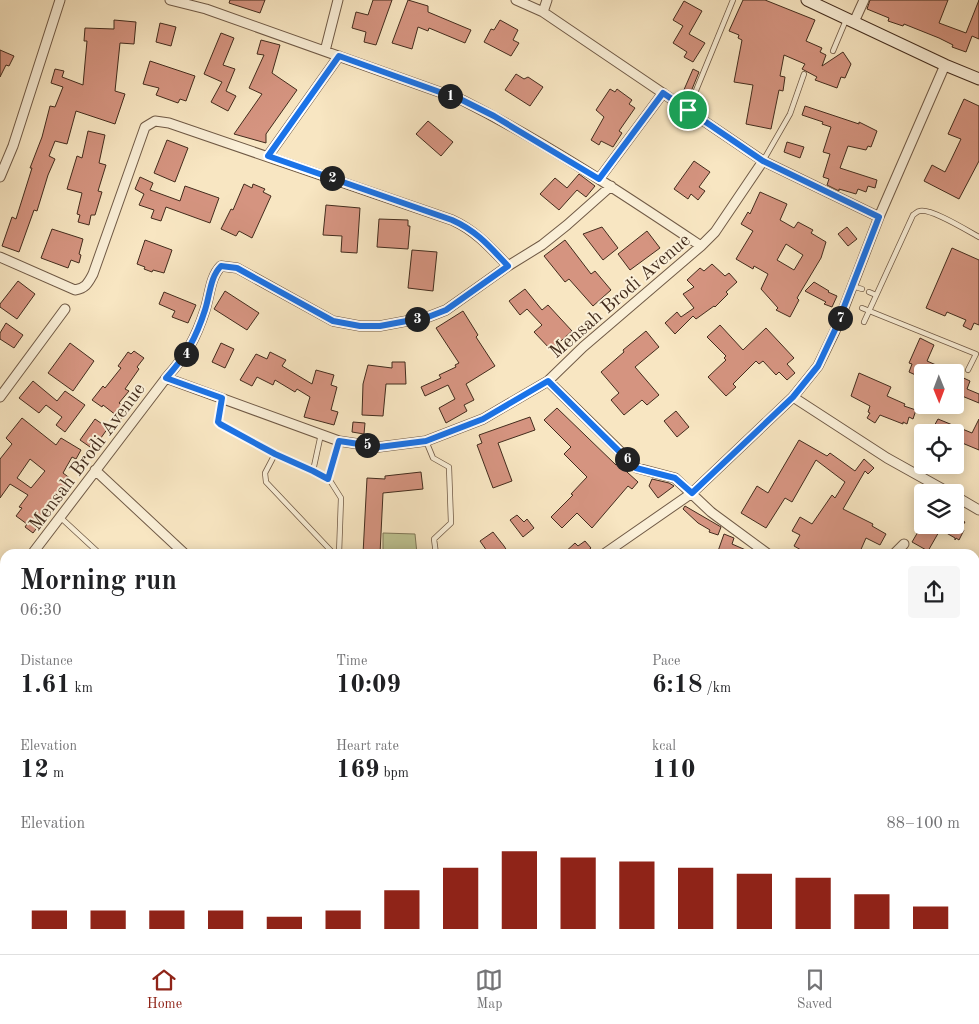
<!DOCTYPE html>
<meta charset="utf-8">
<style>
body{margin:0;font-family:"Old Standard TT",serif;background:#f6f6f6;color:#202124;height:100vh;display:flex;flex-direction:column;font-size:19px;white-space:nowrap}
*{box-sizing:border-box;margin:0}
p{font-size:16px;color:#757577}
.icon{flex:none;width:28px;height:28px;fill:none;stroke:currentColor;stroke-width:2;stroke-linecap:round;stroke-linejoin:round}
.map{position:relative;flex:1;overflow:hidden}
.side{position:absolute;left:0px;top:549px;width:980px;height:406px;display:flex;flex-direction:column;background:#fff;border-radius:15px 15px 0 0;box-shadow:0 2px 12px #0003}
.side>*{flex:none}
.needle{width:32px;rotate:179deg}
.tools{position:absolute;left:914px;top:364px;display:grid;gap:10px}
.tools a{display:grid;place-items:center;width:50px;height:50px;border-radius:5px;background:#fff;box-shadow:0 2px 12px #0003;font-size:25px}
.pin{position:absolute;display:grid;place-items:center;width:42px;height:42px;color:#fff;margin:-21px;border:2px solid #fff;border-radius:50%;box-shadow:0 1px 5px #0007}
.km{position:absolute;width:25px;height:25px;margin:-12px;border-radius:50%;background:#222;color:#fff;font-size:14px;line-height:25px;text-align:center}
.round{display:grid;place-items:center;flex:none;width:52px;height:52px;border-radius:5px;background:#f6f6f6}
.headline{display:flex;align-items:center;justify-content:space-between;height:85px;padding:0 20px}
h1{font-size:28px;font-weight:700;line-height:38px}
.metrics{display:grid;grid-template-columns:repeat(3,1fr);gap:8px;height:85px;padding:5px 20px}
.metrics div{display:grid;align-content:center}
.metrics b{font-size:25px;font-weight:700}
.metrics small{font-size:14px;font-weight:400}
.metrics p{font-size:14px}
.chart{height:140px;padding:10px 20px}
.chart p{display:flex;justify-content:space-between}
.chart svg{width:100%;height:90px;margin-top:5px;stroke:#8f2418;stroke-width:6}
.tabs{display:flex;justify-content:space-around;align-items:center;height:70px;border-top:1px solid #e0e0e0;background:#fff;font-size:14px;color:#757577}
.tabs a{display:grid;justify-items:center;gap:2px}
.tabs .active{color:#8f2418}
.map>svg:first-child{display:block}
.grass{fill:#bfc492;stroke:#817858}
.building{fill:#d59480;stroke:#432c1d;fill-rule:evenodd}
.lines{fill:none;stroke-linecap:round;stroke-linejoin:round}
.lane-casing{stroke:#705a46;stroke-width:6}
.street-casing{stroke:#705a46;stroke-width:11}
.secondary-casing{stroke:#432c1d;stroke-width:13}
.lane{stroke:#faefd7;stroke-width:4.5}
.street{stroke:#faefd7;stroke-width:9}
.secondary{stroke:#faefd7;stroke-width:11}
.route-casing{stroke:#fff;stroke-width:10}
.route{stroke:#1a73e8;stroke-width:6}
.labels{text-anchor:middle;stroke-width:4;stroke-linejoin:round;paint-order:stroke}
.street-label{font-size:19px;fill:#432c1d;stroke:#faefd7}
</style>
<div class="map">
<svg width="979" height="954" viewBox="0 0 979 954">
<rect width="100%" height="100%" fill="#f8e6c2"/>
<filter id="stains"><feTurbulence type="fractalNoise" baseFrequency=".004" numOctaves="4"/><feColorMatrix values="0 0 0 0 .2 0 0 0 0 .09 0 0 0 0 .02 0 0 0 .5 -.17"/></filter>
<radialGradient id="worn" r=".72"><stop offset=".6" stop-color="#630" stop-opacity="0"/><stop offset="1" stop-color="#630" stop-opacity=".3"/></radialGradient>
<path class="grass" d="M383 533 415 534 417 554H383Z"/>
<path class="building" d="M230 0H265L260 13 229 3Z
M373 0H392L376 45 364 42 366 32 352 28 356 12 368 15Z
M408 0 428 6V12L471 30 465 43 429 28 428 31 418 27 412 49 392 43Z
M743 0H765L815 20 806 41 822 48 820 52 826 55 822 66 843 52 851 64 845 78 841 77 837 88 815 80 817 77 802 69 805 64 784 55 780 76 785 77 783 91 779 90 771 129 746 124 753 85 734 82 742 40 738 38 739 35 729 31Z
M870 0H948L939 23 966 33 979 0V39L972 36 966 52 952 47 953 45 939 38 904 24 903 26 888 21 889 18 867 9Z
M684 1 702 11 689 34 705 43 693 62 684 57 687 52 673 43 683 26 673 20Z
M114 20 136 22 134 44 120 43 115 91 125 94 115 124 76 111 67 144 55 141 49 156 55 159 48 175 37 211 34 210 19 252 2 246 12 217 16 219 32 168H30L42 137 50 106 55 107 63 87 51 83 55 69 64 71 62 77 83 85 87 41H84L85 28 114 29Z
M500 20 518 30 513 40 519 43 511 56 484 42 491 29 494 30Z
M160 23 176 27 171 46 156 42Z
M221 33 234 38 223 65 235 69 226 91 236 96 228 111 211 102 222 82 204 74Z
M261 40 280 45 272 73 297 90 266 134V143L234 134 262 94 249 88 264 55 257 54Z
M0 50 14 56 9 66 6 65 0 77Z
M150 61 195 76 186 101 180 99 178 103 156 95 159 88 143 84Z
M693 69 699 72 690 94 683 92Z
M516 74 524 79 528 77 543 87 530 106 505 90Z
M610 89 615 92 617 89 632 100 629 104 635 108 619 131 622 133 613 147 601 141 599 145 591 140 604 117 596 110Z
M964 99 979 106V161L959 199 924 181 932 165 945 172 951 160 961 139 948 134Z
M805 106 859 124V122L877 131 871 147 868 146 866 150 848 146 840 168 877 180 875 188 868 186 866 192 858 189 856 194 839 189V191L827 185 829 179 823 177 830 154 823 152 831 127 822 124 823 122 802 115Z
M428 121 453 142 441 156 416 134Z
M88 131 105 135 99 163 106 165 98 191 102 192 95 215H91L89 225 78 222 80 215 77 214 82 193 67 189 77 156 82 158Z
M167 140 188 148 175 182 154 173Z
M787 142 804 147 800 158 784 152Z
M694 161 710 172 699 187 705 191 698 200 691 194 688 199 674 189Z
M579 174 595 186 586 197 577 190 559 210 540 194 555 178 567 188Z
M140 177 153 183 150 190 180 201 185 186 219 198 210 223 166 207 161 221 151 218 154 210 139 205 144 194 135 189Z
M244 184 252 188 253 184 265 189 263 192 271 196 252 238 239 231 236 236 221 229 231 209 233 210Z
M760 192 787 204 780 220 794 228 798 222 813 230 811 233 826 242 821 258 797 298 799 300 790 317 776 310 778 308 761 289 768 274 754 266 753 269 736 259 753 231 741 224 748 212 750 214ZM786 244 803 255 794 270 777 260Z
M326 205 360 208 357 253 341 252 342 236 323 235Z
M379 219 408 220V226H410L408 249 377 247Z
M602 227 618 248 603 260 583 234Z
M847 227 857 239 848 246 838 234Z
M52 229 83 239 79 254 81 255 79 263 71 260 68 268 41 258Z
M647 231 660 248 630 270 618 254Z
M145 240 172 250 164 273 153 270 152 272 144 269 145 267 137 264Z
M565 240 591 274 595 271 611 290 593 306 569 279 565 282 544 256Z
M952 248 979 260V325L974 323 971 330 963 326 966 320 947 312 945 316 926 308Z
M412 250 437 252 433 291 408 288Z
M712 264 725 276 729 273 737 282 726 292 728 294 715 307 714 306 696 319 693 316 675 334 665 323 677 312 681 317 694 308 683 294 694 287 687 280 700 268 704 271Z
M18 281 35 294 17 319 0 307V304Z
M814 282 829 291 828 292 837 296 832 307 824 304 826 302 805 291Z
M525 289 542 310 548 305 572 331 551 350 534 332 542 325 527 309 520 315 509 301Z
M225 291 259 313 247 330 214 309Z
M164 292 196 305 188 323 172 317 175 311 159 304Z
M463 311 478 335 476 337 495 366 466 384 474 400 464 405 467 411 446 423 439 408 455 399 448 385 425 396 421 387 441 378 439 375 456 367 455 365 459 363 436 328Z
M6 323 23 335 14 348 0 339V333Z
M720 325 743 350 766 328 794 358 787 364 795 373 787 380 779 372 776 375 763 361 759 364 756 361 733 384 736 387 726 396 708 377 726 360 724 358 726 356 707 337Z
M646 331 659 347 635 367 659 395 647 405 642 400 624 415 611 400 619 393 601 372 624 352 623 350Z
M920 338 934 345 927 361 952 372H922V378L909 372 912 364 909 363Z
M70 343 94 361 73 391 48 373Z
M221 343 234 349 225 368 212 362Z
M134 351 144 358 137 367 139 369 125 389 129 391 119 403 128 410 121 419 103 405 102 407 92 400 103 386 105 388 121 368 118 366 128 352 131 354Z
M270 352 286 360 282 366 312 384 316 370 334 375 331 385 337 387 331 410 338 412 334 425 304 417 310 397 297 389 295 392 275 380 273 385 257 377 252 386 240 380 256 354 267 359Z
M392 362H405L406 384H386L383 416 362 415 363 384 368 365 392 368Z
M859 373 891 387 887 396 905 404 904 406 916 410 913 419 909 417 907 424 903 422V424L880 415 875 423 867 418 870 413 868 412 870 406 851 396Z
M955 374 970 381 967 389 979 394V403L962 396 955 407Z
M33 381 57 401 65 391 85 405 65 432 56 425 62 417 46 405 39 413 19 398Z
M557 408 616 465 617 463 638 482 632 489 628 486 592 528 577 513 562 528 551 517 573 495 571 494 587 477 564 454 571 447 544 420Z
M676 411 689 427 677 437 664 421Z
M530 417 535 430 498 443 512 481 493 488 477 445 482 443 479 435Z
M22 418 56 445 61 438 81 450 76 459 72 457 63 473 71 479 57 497 59 499 33 533 25 527 27 524 16 516 22 508 19 507 28 495 10 484 0 498V459L12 444 6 438ZM30 459 45 471 31 488 17 478Z
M95 419 108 428 93 449 80 440Z
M938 419 972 433 979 419V450L955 440V432H940L933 428Z
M353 422 365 423 364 434 352 432Z
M799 440 827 456 830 453 855 471 864 459 874 468 868 474 865 471 843 509 873 524 872 526 886 534 880 545 866 538 859 554H808L794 546 800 535 792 531 800 517 812 524 832 495 835 498 845 482 816 460 792 502 785 498 766 528 741 513 757 486 768 493Z
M421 472 423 489 383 493 380 554H363L367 478 385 479V476Z
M652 479 669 483 674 486 658 498 649 486Z
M685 506 721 527 718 535 709 532 710 530 698 523 683 509Z
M517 515 524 522 527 519 534 528 523 537 510 520Z
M955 517 965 522 961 528 964 530 959 540 956 538 955 540V538L943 531 947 525H955Z
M922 525H930L940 530 928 551 912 542Z
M493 532 504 546 509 554H489L480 541Z
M724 534 734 538 732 544 755 554H717Z
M585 541 591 548 584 554H563L575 543 578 546Z"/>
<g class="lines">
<defs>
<path id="lane" d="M833 51 846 20
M688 110 733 0
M763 161 790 114 804 74
M852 286 862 289
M869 292 876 295
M862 308 976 354 968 370
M864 322 913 215C915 214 917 211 920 211 931 208 968 231 979 237
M222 399 218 422 220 424 275 454 313 471 329 479
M339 441 329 479 341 498 339 554
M426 441 433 458 449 467 451 523 434 539 436 554
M275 454 265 473 266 482 334 554
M313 471 321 434
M60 517 100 554"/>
<path id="street" d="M170 0 206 9 462 100C545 142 623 194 701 246
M516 0 543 12 763 161 879 217
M543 12 547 0
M854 22 864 0
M325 51 338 0
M268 156 339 56
M0 177 13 146 60 0
M599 179 663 93
M0 257 75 290C86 288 88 283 93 274L145 127 155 121 169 123 452 220C476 231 490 247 508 266
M166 378C186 356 196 338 205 310 210 295 210 277 221 266L237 268 333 321 360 326H380L428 317 446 310 508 266 542 245 567 225 611 186
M548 381 637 468 675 478 711 512 768 554
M0 397 65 309
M793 397 887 458 948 492
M95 470 185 554
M955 496 979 510
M32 554 166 378 339 441 379 447 426 441 483 419 548 381 583 347 701 246 715 232 763 161
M604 554 692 493 793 397 818 366 835 331 879 217 945 65
M894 554 904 544
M0 598 5 591
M975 630 979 619
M0 763 5 767
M0 831 5 825
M975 874 979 868
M975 912 979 915
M263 950 268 954
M453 950 457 954
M8 954 12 950
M568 954 572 950
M742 954 745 950
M911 954 914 950"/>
<path id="secondary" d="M807 0 945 65 979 79"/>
</defs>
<use href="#lane" class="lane-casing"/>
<use href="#street" class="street-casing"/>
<use href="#secondary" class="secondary-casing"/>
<use href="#lane" class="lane"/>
<use href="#street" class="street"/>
<use href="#secondary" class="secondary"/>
</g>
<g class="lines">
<defs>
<path id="route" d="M339 56 462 100 494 116 599 179 663 93 763 161 879 217 835 330 818 366 793 397 692 493 675 478 636 468 548 381 483 419 426 441 379 447 339 441 328 479 313 471 275 454 220 424 218 422 222 398 166 378C186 356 196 338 205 310 210 295 210 277 221 266L237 268 333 321 360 326H380L428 317 446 310 508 266C490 247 477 231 452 220L268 156Z"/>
</defs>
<use href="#route" class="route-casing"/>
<use href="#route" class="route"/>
</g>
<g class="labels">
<g class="street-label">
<text transform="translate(619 295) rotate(-41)" y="7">Mensah Brodi Avenue</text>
<text transform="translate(86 456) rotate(-53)" y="7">Mensah Brodi Avenue</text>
</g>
</g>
<rect width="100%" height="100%" filter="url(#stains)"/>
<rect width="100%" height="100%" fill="url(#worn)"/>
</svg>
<div class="tools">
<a><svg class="needle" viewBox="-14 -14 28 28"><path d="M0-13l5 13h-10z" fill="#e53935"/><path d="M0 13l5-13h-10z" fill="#757577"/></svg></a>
<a><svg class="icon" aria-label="locate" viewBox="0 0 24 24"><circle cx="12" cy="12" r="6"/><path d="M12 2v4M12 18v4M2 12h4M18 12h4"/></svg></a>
<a><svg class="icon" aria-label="layers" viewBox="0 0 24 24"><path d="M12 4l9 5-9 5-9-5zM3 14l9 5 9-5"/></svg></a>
</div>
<div class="pin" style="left:688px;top:110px;background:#1e9e55"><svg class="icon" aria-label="arrive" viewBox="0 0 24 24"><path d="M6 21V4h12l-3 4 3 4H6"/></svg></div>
<b class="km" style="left:450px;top:96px">1</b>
<b class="km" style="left:332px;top:178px">2</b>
<b class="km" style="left:417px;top:319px">3</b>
<b class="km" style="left:186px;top:354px">4</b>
<b class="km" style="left:367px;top:445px">5</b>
<b class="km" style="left:627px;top:459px">6</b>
<b class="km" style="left:840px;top:318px">7</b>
<section class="side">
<div class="headline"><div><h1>Morning run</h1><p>06:30</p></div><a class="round"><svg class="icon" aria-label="share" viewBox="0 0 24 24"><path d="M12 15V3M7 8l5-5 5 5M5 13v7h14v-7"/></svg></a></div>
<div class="metrics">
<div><p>Distance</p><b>1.61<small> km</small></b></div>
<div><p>Time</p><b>10:09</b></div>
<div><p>Pace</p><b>6:18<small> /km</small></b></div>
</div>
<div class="metrics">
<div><p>Elevation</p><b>12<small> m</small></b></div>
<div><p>Heart rate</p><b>169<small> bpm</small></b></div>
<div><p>kcal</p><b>110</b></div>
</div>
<div class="chart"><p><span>Elevation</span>88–100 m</p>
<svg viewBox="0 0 160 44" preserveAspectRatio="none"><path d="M5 44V35M15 44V35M25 44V35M35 44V35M45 44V38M55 44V35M65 44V25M75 44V14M85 44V6M95 44V9M105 44V11M115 44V14M125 44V17M135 44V19M145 44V27M155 44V33"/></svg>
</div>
</section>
</div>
<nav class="tabs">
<a class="active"><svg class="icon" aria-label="home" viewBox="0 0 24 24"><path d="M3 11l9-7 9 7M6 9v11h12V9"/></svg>Home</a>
<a><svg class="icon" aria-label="map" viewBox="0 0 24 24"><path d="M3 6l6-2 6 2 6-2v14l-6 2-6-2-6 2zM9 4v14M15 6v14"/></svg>Map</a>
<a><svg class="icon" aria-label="saved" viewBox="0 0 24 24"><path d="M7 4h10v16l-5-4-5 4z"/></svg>Saved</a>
</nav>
